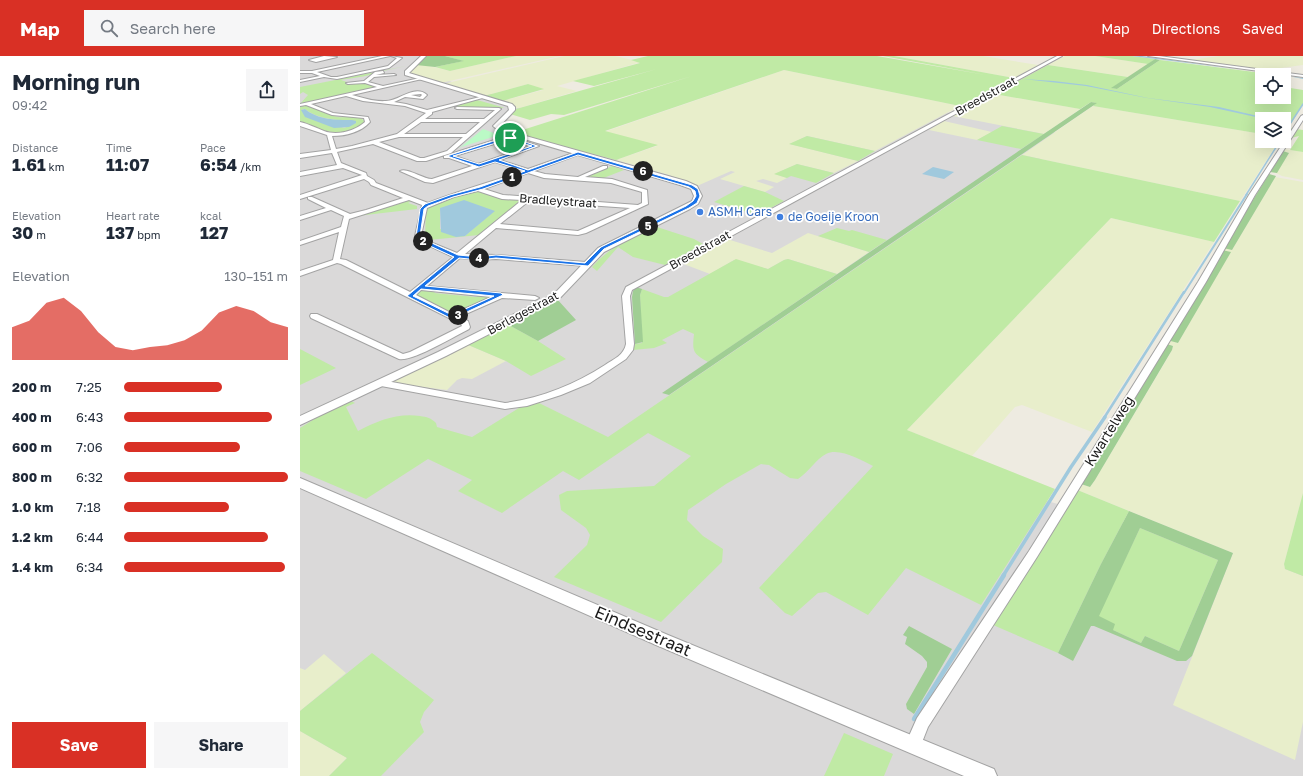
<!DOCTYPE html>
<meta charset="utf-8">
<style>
body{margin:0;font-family:"Golos Text",sans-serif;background:#f6f6f7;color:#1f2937;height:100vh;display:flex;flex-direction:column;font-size:15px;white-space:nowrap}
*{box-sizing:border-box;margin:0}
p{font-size:13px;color:#747a83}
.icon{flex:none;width:22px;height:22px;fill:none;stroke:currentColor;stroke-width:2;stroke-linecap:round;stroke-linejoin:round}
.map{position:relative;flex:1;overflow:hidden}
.side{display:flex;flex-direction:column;background:#fff;width:300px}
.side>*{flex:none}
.tools{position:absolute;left:955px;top:12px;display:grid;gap:8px}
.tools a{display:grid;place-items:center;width:36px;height:36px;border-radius:0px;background:#fff;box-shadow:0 4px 16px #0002;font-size:20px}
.pin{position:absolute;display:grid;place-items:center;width:34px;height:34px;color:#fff;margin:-17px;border:2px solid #fff;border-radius:50%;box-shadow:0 1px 4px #0007}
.km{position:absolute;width:20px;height:20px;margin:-10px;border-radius:50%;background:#222;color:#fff;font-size:11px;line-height:20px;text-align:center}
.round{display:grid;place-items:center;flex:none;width:42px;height:42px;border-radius:0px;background:#f6f6f7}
.overview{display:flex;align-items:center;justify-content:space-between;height:68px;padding:0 12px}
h1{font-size:22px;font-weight:700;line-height:30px}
.metrics{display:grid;grid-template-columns:repeat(3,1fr);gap:6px;height:68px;padding:4px 12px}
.metrics div{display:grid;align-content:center}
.metrics b{font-size:17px;font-weight:700}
.metrics small{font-size:11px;font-weight:400}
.metrics p{font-size:11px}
.chart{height:112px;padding:8px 12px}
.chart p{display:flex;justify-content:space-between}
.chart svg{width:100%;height:72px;margin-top:4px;fill:#d93025;opacity:.7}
.action{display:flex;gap:8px;margin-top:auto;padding:8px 12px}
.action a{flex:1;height:46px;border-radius:0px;background:#d93025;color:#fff;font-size:16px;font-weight:700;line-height:46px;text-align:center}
.action a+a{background:#f6f6f7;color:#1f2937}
ul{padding:0 12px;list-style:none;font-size:13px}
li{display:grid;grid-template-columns:64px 48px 1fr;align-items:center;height:30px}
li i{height:10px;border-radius:5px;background:#d93025}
header{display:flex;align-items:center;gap:24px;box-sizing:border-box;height:56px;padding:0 20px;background:#d93025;color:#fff}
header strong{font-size:19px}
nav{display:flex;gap:22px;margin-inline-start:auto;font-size:14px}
.search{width:280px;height:36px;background:#f6f6f7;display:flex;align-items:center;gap:10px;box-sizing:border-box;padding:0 14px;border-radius:0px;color:#747a83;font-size:15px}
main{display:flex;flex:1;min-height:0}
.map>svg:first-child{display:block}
.residential{fill:#dad9d9}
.farmland{fill:#e8eecb}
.grass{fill:#c0eaa5;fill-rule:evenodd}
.forest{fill:#a0ce94;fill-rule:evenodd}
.park{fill:#bbfac6}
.water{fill:#a0c9dd}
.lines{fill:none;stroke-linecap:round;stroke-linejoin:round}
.stream-far4{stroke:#a0c9dd;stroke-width:1.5}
.stream-far3{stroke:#a0c9dd;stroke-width:2}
.stream-far2{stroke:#a0c9dd;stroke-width:2.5}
.stream-far1{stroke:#a0c9dd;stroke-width:3.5}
.stream{stroke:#a0c9dd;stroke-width:4.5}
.minor-casing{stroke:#a3a3a3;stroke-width:2}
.tertiary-casing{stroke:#a3a3a3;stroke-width:2}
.minor{fill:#fff;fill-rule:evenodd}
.tertiary{fill:#fff;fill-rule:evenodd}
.route{fill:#1a73e8;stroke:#fff;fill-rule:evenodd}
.shop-dot{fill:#3f7fe0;stroke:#fff;stroke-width:1.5}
.labels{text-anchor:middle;stroke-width:3.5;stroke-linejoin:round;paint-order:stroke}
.far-street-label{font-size:12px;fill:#1c1c1c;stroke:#fff}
.far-shop-label{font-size:12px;fill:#366cbe;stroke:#fff;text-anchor:start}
.street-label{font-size:14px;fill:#1c1c1c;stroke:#fff}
.near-street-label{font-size:17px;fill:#1c1c1c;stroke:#fff}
</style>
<header>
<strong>Map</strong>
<div class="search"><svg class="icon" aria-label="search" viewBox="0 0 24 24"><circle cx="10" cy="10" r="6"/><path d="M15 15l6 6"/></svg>Search here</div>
<nav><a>Map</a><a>Directions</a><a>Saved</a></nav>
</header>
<main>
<section class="side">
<div class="overview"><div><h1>Morning run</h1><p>09:42</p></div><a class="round"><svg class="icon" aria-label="share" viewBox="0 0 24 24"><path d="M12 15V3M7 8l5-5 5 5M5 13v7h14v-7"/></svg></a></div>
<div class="metrics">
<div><p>Distance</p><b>1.61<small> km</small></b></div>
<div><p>Time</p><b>11:07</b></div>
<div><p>Pace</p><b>6:54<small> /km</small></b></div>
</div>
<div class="metrics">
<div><p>Elevation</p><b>30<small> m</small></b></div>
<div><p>Heart rate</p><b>137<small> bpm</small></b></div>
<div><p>kcal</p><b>127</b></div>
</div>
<div class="chart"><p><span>Elevation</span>130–151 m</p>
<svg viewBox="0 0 160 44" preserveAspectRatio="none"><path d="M0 44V24L10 20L20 9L30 6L40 14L50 27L60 36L70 38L80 36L90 35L100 32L110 26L120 15L130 11L140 14L150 21L160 24V44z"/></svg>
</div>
<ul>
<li><b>200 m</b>7:25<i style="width:60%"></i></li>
<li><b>400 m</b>6:43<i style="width:90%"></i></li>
<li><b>600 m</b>7:06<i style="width:71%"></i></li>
<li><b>800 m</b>6:32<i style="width:100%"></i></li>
<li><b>1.0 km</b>7:18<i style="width:64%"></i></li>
<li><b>1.2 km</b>6:44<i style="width:88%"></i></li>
<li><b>1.4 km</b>6:34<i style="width:98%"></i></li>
</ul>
<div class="action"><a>Save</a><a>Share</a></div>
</section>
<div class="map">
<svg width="1003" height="720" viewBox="0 0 1003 720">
<rect width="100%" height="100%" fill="#eeebe1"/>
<path class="residential" d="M0 0H143L120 16 223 48 203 69 396 126 582 44 773 80 406 349 1003 517V720H0Z"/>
<path class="farmland" d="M216 0H260L141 27 110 18 109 16 116 9H125L150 15Z
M264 0H315L341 6 257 30 277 35 219 52H215L211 48 202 45 243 34 228 28 184 40 143 28Z
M594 0H683L738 9 714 22Z
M765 0H795L848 8 828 21 748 9Z
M920 0H1003V9L967 14 889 4Z
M484 14 660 50 575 95 507 80 490 88 558 105 534 117 497 108 475 118 487 122 477 127 463 123 456 125 474 131 465 136 420 123 435 116 431 115 397 130 369 119 316 104 357 90 304 76Z
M694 38 780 53 744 78 653 60Z
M793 50 962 78V85H979L940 145 722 99Z
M644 65 692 76 677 84 629 74Z
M984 93 1003 96V124L982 120 976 117 989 97 983 95Z
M975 121 1003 126V437L984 508 985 513 1003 520V666L995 704 873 649 933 497 775 433 778 427 790 431 795 424 870 298 873 290 865 287 867 283 878 287 930 196 922 194 923 192 932 194Z
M811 162 914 186 792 376 722 349 715 351 672 400 607 374Z
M508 177 569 196 537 218 488 203 484 204 468 213 434 204 410 218 381 207 427 183 472 197Z
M166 288 206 305 172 323 162 322 157 324 147 334 91 327Z
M24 598 46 617 0 655V612L5 614Z
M0 675 47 702 29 720H0Z"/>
<path class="grass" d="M145 0H216L150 15 135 11 163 5Z
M348 0H577L686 19 583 0H594L714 22 660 50 484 14 305 75 358 89 316 104 213 77 392 20 264 59 251 58 230 64 210 58 216 53 357 13 294 30 273 25 340 7 331 4Z
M795 0H832L855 3 848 8Z
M860 4 977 19H962V41H984V31L1003 34V48L988 72 1003 74V96L990 94 999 80 991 82 984 81V63H962V78L793 50 796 47 791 46 780 53 694 38 748 9 828 21 812 32 817 33Z
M106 10 74 17C68 21 49 22 41 24L47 26 46 28 63 27 77 31 0 48 8 39 3 36 0 38V31Z
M228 28 244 33 202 45 184 40Z
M177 44 202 51 204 52 150 51Z
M5 49C14 50 26 59 38 61 47 62 59 58 65 66 48 84 19 75 0 66V50ZM5 53C13 60 27 63 38 64 44 65 50 63 56 67L44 72 1 54Z
M702 70 744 78 721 93 677 84Z
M507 80 575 95 558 105 489 88Z
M722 99 940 145 914 186 811 162 607 374 755 433 681 549 606 512 568 559 526 536 518 537 492 560 485 557 459 532 573 410C561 404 539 391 526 398 516 403 509 416 498 423L490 422 469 409 461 408 426 428 388 454 387 464 403 480 423 493 422 506 361 566 254 521 287 489 290 479 286 472 261 454 259 439 267 435 354 430 391 400 348 377 279 424 263 415 202 457 158 435 172 424 128 403 66 443 0 415V372L29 354 35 353 51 345 55 347 46 351 58 375C78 365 96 357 120 360 127 361 131 362 136 367L137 371 172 381 227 347 237 346 308 381Z
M497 108 534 117 516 127 491 120 487 122 474 118Z
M312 110 324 114 301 123 285 122Z
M444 130 465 136 484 145 457 159 414 146Z
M176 135 200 142 221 144 179 179 129 184 127 182 129 181 128 180H125L126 152 154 141ZM140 154 194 155 165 180 140 173Z
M106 145H112L108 147 117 150V153L57 160Z
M354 170 394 183 403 188 365 209 333 201 318 191 297 215 292 211C310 191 329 182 354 170Z
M537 172 549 175 552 174 587 184 569 196 518 180Z
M436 203 468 213 484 204 488 203 537 218 408 306C393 297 392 296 394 278L383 273 362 284 367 287 354 292 333 294 335 288 342 287 340 239 342 233 364 241H368Z
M124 234 137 235 134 237 176 241 179 239 189 240V242L155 258H151L116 240 118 236Z
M207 268 238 285 266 303 231 320 206 305 166 288Z
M0 293 36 312 0 329Z
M775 433 829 455 801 508 758 597 693 569Z
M1003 437V520L985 513 984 508Z
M840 472 918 504 879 595 845 580 841 587 813 574 798 560Z
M72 597 134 644 124 656 120 666 124 676 81 720H29L47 702 0 675V655Z
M544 677 593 698 584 720H524Z"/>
<path class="forest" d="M125 0H145L164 5 135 11 116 9Z
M855 3 860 4 817 33 811 32Z
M791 46 797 47 369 339 362 337Z
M983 95 989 97 977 117 970 116Z
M969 118 976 120 932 194 923 192Z
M922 194 931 196 878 287 867 284Z
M336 231 342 233 340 239 343 286 335 288 332 241 333 235Z
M257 243 276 264 238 285 207 268Z
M864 287 873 290 872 294 795 424 790 431 778 427Z
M829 455 933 497 892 600 886 605H877L794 570H791L773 605 758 597 801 508ZM840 472 918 504 879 595 845 580 841 587 813 574 815 568 799 560Z
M609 570 652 593 614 658 607 653 606 648 627 611V606L622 600 605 588 607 581 603 579Z"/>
<path class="park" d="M183 73 199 79 158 92 162 90Z"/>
<path class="water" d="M832 0H842L1003 22V23L984 19Z
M723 23 754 25 787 29 848 42 919 51 971 63H965L910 51 847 42 786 30Z
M5 53C18 64 36 64 52 64L56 65V67L49 71 34 72 5 61 1 54Z
M633 111 654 116 644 123 622 118Z
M164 144 195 155 165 180 156 181 141 176 140 152Z"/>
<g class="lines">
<path class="stream-far4" d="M990 68 1003 48
M984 79 990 69
M946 139 980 85"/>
<path class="stream-far3" d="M884 237 947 138"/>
<path class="stream-far2" d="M804 362 884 236"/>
<path class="stream-far1" d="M703 520 771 411 805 361"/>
<path class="stream" d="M614 663 704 519"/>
<defs>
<path id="minor" d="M24 0 37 1 16 6 9 4Z
M82 0H90L17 16 31 21H37L88 10 97 2 91 0 102 2 89 12 37 23 24 21 0 26V24L20 20 12 17H0V15H12Z
M757 0H762L332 234 330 240 334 288 333 294 326 303 290 327 261 339 227 350 205 353 81 330 76 327 81 324 205 347C241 342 274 329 305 309 314 303 324 299 326 288L322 240 326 231Z
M848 0H859L1003 19V21Z
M83 15 84 17 76 19 94 18 96 19 74 21 68 26 83 30 120 22 122 23 52 39C63 42 75 46 86 45 99 45 115 28 127 39L123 43 105 41 94 46 106 48 127 54 184 40 186 41 132 56V58L125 63H184L195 54 157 53 155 52 157 51 199 52 201 53 151 97 126 105H117L73 88 37 96 41 107 66 117 67 120 74 124 76 127 128 147C159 135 191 126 223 115L195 106 133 127 125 126 100 115C107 111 123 123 132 123L172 110 149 102H144V100L207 80 239 90 200 104 228 113 276 96H280V98L234 115 245 118 278 121 303 110H307V112L285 121 312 123 347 134 348 148 286 177 278 179 196 172 165 198 196 199 286 206 290 208 286 210 196 203 179 204 160 202 127 230 235 240 239 242 235 244 202 242 159 261 168 265 170 271 169 273C155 280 112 306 99 303L11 262 10 260 11 258H17L103 298 110 296 162 270 161 268 41 208 37 207 0 220V215L33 204 39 176 0 189V185L41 171 44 160 31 154 0 164V160L26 152 8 143V141H12L50 158 66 154 103 142 71 129 69 126 64 123 0 143V139L62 119 43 112 0 120V116L37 109 32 97 0 102V98L31 94 27 79 0 70V66C9 68 16 72 24 75 37 80 55 75 65 66L64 62 32 59 6 49 0 50V48L77 31 65 27 48 28 46 27 64 25 75 16ZM121 38 122 39 120 41 111 39ZM46 40 63 45 105 50 126 57 97 78 52 90 36 93 32 80C46 80 61 76 70 66L68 61 33 57 11 48ZM121 66H180L166 78H104ZM99 81H163L147 95 124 102H120L79 86ZM207 84 230 90 178 108 155 100ZM228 117 244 122 311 127 342 136V147L338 149 203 139 184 133ZM178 135 202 143 222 144 157 197 123 183 121 180 127 152 154 141ZM109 144 122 149 115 180 119 185 153 201 110 236 46 204 40 203 49 163ZM229 145 330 152 278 175 200 168ZM121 234 191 241 153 258 116 239Z
M1003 59V64L955 139 906 226 737 501 628 671 619 694 613 696 607 694 605 689 617 662 729 495 898 226 949 139 1001 60Z"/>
<path id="tertiary" d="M121 0H126L109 17 212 48 215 51V54L200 70 204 74 386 125 397 130 402 140 398 148 390 153 304 196 260 242 146 300 0 369V360L138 296 254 238 298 192 392 145 394 140 391 133 380 129 200 76 193 70 209 54 208 50 105 19V15Z
M0 422 368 579 694 713 697 720H664L356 589 0 432Z"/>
</defs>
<use href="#minor" class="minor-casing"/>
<use href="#tertiary" class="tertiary-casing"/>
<use href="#minor" class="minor"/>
<use href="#tertiary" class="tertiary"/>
</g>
<path class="route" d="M210 81 237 90 199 104 228 114 278 96 392 129 398 133 400 140 397 147 389 152 304 193 288 210 196 202 179 204 159 202 125 230 201 237 203 239 154 262H150L107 240 154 201 119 185 116 181 120 153 125 148 150 139 180 131 225 115 195 106 179 111 147 100 203 82ZM209 83 232 90 179 108 153 100ZM278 99 389 131 395 135 396 140 393 145 386 150 301 191 285 207 196 199 179 201 158 199 123 183 120 180 124 153 128 150 153 141 183 133ZM121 233 194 240 152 259 113 240Z"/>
<g class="shop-dot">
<circle cx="400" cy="156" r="4"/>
<circle cx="480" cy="161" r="4"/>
</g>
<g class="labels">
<g class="far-street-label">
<text transform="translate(686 40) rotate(-29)" y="4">Breedstraat</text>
<text transform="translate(258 145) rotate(4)" y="4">Bradleystraat</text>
<text transform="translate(400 194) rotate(-29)" y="4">Breedstraat</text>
<text transform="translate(223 257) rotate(-28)" y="4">Berlagestraat</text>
</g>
<g class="far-shop-label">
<text x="408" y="160">ASMH Cars</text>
<text x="488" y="165">de Goeije Kroon</text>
</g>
<g class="street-label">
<text transform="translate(809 375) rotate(-58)" y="5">Kwartelweg</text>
</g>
<g class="near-street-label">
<text transform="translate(343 575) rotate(23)" y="6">Eindsestraat</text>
</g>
</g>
</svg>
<div class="tools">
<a><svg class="icon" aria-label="locate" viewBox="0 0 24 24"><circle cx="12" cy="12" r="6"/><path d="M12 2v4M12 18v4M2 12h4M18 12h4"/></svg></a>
<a><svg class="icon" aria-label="layers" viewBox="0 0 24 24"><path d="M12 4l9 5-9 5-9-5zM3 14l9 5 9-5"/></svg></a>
</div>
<div class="pin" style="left:210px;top:82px;background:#1e9e55"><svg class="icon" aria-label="arrive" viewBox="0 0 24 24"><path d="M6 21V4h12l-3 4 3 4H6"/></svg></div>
<b class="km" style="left:212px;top:121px">1</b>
<b class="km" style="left:123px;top:185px">2</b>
<b class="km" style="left:158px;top:259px">3</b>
<b class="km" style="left:179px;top:202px">4</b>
<b class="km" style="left:348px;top:170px">5</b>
<b class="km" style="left:343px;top:115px">6</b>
</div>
</main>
